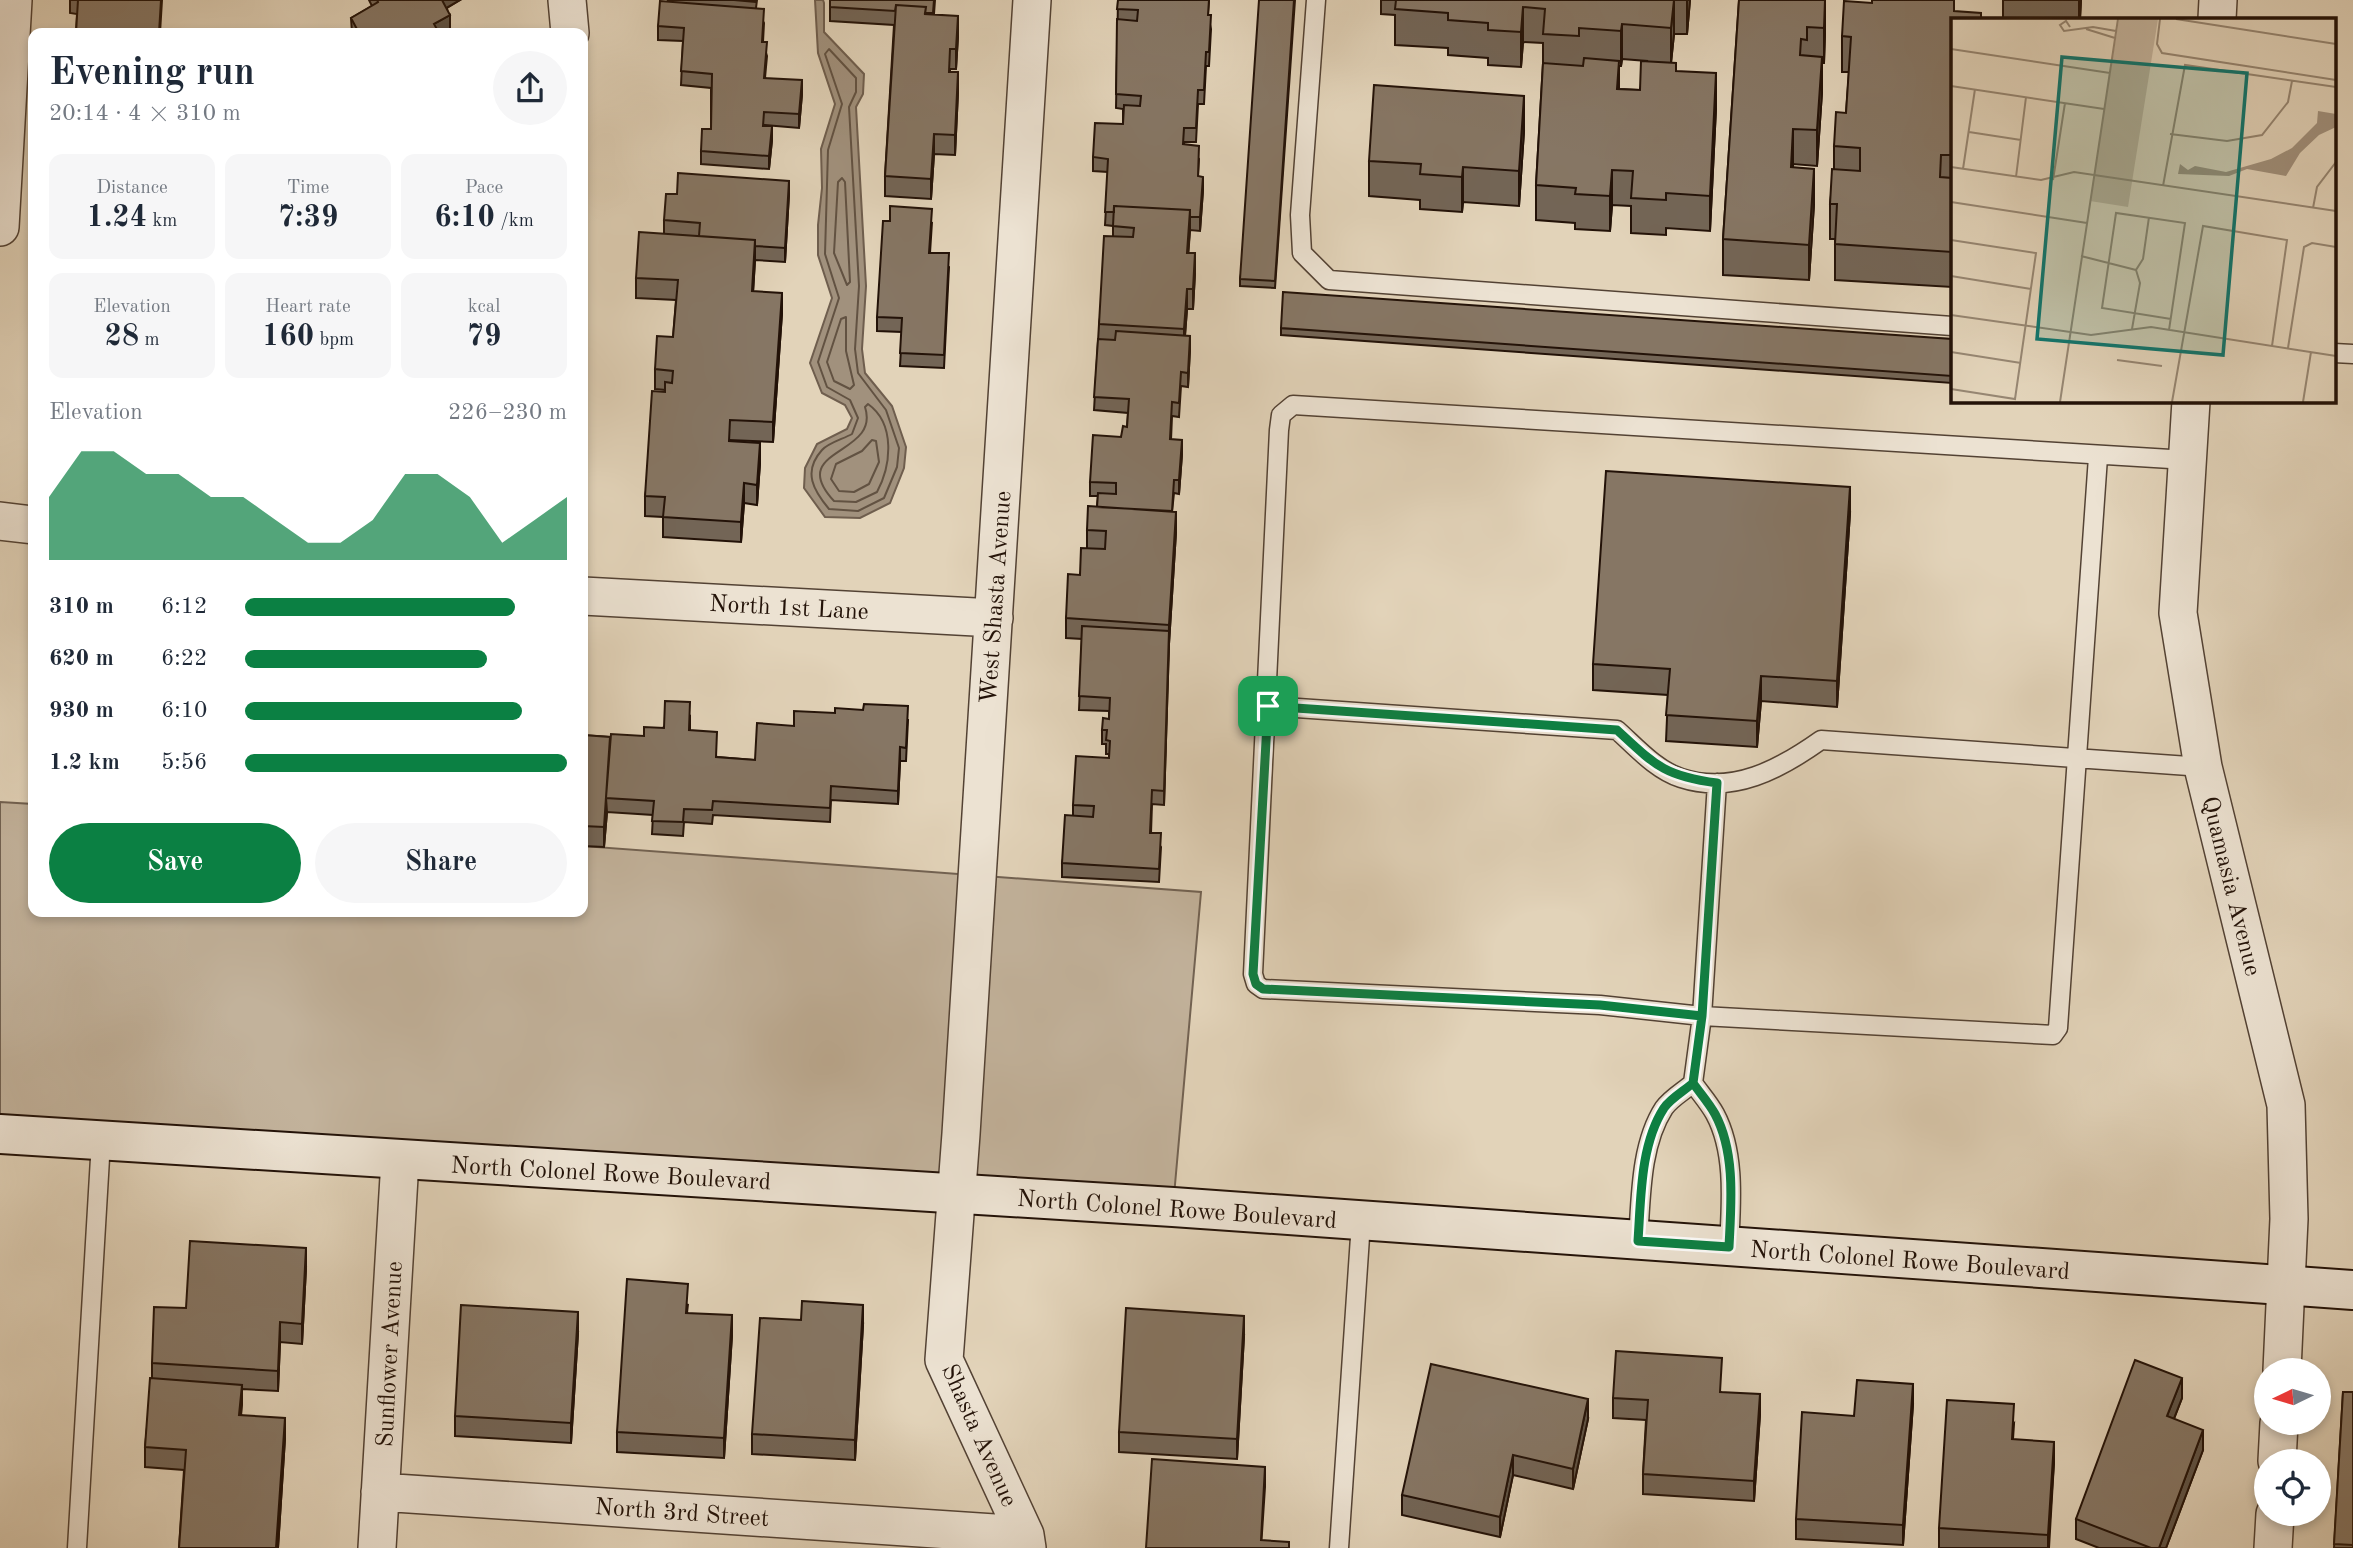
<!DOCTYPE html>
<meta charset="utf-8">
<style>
body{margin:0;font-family:"Old Standard TT",serif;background:#f6f6f7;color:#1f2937;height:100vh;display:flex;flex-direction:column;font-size:26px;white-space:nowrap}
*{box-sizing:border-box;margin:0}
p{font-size:23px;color:#747a83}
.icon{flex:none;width:38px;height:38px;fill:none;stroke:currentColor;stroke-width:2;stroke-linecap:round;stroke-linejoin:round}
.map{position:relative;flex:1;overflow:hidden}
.side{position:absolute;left:28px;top:28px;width:560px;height:889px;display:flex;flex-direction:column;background:#fff;border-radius:14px;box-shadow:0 4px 10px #0003}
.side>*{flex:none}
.needle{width:46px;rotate:265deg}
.controls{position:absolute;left:2254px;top:1358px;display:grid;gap:14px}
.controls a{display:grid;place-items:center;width:77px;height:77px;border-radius:50%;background:#fff;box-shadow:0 4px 10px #0003;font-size:35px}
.pin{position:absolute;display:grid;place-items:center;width:60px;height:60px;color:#fff;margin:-30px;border-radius:14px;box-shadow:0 4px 10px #0006}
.round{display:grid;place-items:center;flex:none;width:74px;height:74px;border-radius:37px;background:#f6f6f7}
.headline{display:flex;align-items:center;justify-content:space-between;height:119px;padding:0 21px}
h1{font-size:38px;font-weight:700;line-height:52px}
.figures{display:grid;grid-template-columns:repeat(3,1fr);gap:10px;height:119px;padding:7px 21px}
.figures div{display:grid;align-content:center;border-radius:14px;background:#f6f6f7;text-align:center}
.figures b{font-size:30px;font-weight:700}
.figures small{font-size:19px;font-weight:400}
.figures p{font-size:19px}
.chart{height:196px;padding:14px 21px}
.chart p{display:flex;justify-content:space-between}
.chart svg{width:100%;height:126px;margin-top:7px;fill:#0b8043;opacity:.7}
.button{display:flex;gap:14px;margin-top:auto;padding:14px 21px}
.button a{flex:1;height:80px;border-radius:42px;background:#0b8043;color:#fff;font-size:28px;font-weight:700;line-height:80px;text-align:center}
.button a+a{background:#f6f6f7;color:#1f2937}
ul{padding:0 21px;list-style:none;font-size:23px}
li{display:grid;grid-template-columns:112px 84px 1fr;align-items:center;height:52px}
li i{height:18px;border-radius:9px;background:#0b8043}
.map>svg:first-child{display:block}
.green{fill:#c2b29b;stroke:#726252;stroke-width:2}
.water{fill:#a1917d;stroke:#6f5e4e;stroke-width:2}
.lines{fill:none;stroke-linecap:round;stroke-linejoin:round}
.shore{stroke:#625242;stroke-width:2}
.lane-casing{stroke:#534234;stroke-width:21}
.street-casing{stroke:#534234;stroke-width:40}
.secondary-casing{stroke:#231208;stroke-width:42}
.lane{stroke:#ece2d2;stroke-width:18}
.street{stroke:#ece2d2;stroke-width:37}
.secondary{stroke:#ece2d2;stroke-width:38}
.wall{fill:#736556;stroke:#231208;stroke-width:2;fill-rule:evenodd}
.shaded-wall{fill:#5e5346;stroke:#231208;stroke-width:2}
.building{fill:#867664;stroke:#231208;stroke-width:2}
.route-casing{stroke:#fff;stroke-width:14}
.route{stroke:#0b8043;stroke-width:9}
.labels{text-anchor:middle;stroke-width:6;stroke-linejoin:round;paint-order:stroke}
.street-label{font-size:24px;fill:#231208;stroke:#ece2d2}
.inset-road{fill:none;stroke:#968672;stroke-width:2}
.view{fill:#0f766e;fill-opacity:0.15;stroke:#0f766e;stroke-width:3.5}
.inset-edge{fill:none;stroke:#231208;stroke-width:3.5}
</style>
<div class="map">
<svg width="2353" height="1548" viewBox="0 0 2353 1548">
<rect width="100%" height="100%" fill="#e2d3b9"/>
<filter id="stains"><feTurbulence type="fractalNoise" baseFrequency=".00286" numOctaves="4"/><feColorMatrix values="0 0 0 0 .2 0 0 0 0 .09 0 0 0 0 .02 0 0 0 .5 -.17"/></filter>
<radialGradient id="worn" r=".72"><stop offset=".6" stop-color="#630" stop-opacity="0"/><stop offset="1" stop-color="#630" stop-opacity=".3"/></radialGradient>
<path class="green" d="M0 802 33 804V912H583V846L1201 892 1173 1207 0 1128Z"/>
<path class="water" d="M815 0H823L824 3V32L864 74 863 94 856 107 866 286 862 349 865 373 892 406 906 447 904 468 890 503 860 518 825 517 804 488 805 468 817 444 847 429 852 418 845 405 822 393 810 363 832 298 818 255V225L822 188 821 149 835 104 818 53Z"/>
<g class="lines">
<path class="shore" d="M829 49 856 78V92L849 107 859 286 855 349 858 373 886 410 899 448 897 467 884 498 858 511 829 509C814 491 802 472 822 450 828 443 843 439 852 434L858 418 850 400 827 387 818 362 839 298 825 254 828 150 842 104 825 54Z
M842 178 845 182 850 282 847 285 834 253 838 182Z
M846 317V351L854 385 850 389 834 381 827 362 841 319Z
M868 404C896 424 891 466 877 492L856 502 834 501C785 448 881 456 865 407Z
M872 440 876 441 879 462 869 484 854 492 839 491 831 479 836 464 862 451Z"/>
<defs>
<path id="lane" d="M1316 0 1300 215 1302 253 1329 280 1952 326
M2334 353 2353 354
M2098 457 2058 1028 2053 1035 1702 1016 1600 1005 1263 989 1256 984 1253 974 1279 430 1281 415 1293 405 2187 460
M1268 706 1617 730C1636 747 1656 770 1681 778 1733 795 1780 769 1821 740L2203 767
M1693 1083C1700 1093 1709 1103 1715 1114 1736 1153 1731 1205 1729 1247
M1638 1241C1641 1199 1640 1145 1664 1108 1671 1098 1684 1091 1693 1083L1702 1016 1717 783
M77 1548 101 1141
M1339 1548 1361 1222"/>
<path id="street" d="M567 0 570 33
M2217 19 2218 0
M0 227 13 0
M2191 401 2178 613 2203 767 2286 1105 2289 1219 2282 1370
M0 521 33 525
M583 596 994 618
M2277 1461 2279 1423
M380 1492 1025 1535
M377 1548 400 1160
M1027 1548 1025 1535 944 1360 961 1134 1032 0
M2273 1548 2275 1514"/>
<path id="secondary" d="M0 1134 1173 1207 2353 1290"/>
</defs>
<use href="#lane" class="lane-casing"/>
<use href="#street" class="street-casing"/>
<use href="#secondary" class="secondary-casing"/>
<use href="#lane" class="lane"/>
<use href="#street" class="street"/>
<use href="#secondary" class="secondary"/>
</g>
<path class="wall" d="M70 0H162L160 33H76L77 14 70 13Z
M369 0H460L447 8 450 28 442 33H352L351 18 372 6Z
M668 0H757L756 8 764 23 763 42 767 56 765 78 802 94 799 128 764 125 772 140 769 169 701 164V151L711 129V88L681 85 683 41 658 40V26Z
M830 0H935L934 14 958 36 956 69H950V72L958 92 955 155 934 154 931 199 885 196V176L894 25 830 21Z
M1118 0H1209L1208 15 1211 29 1209 66H1206L1204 104H1198L1196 142H1184V144L1199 159 1198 176 1203 190 1200 231 1190 230 1188 253 1195 273 1193 309H1187L1185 335 1190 349 1188 387 1181 386 1179 417 1172 416 1171 440 1182 454 1179 494 1174 493 1172 512 1176 532 1169 644 1164 805 1152 804 1151 833 1161 847 1159 882 1062 877V863L1073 815V805L1109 758V754H1106V744H1102V730L1109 719V711L1079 710 1082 639 1066 638V618L1080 575 1087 548V530L1097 507 1098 496H1090V482L1121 437 1127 427 1128 413 1094 410 1099 324 1113 236V226L1105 225 1108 172 1093 171V157L1123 124V109L1116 108Z
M1295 0 1275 288 1240 286V279Z
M1381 0H1690L1687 34H1674L1671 63 1676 71 1716 108 1710 231 1666 228V235L1631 233V206L1612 205 1610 231 1575 229V223L1536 220V185L1543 63V43L1523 42 1521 67 1488 65V58L1448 55V48L1395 45V15L1381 14ZM1622 59 1647 61 1640 90 1619 89V66H1621Z
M1739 0H1825V32L1824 63H1822V92L1817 166 1793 164V168L1814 204 1809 280 1723 275V239Z
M2003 0H2081L2080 19H2003Z
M1952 19V287L1835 280V239H1830V204L1834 169V146L1846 113 1849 72H1842V36Z
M1524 131 1519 206 1463 202 1462 212 1420 209V200L1369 196V161Z
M789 194 785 262 755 260 753 291 782 313 773 442 730 440V441L760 463 757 505 744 503 741 542 663 537V517L645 516V496L665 392V390L655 389V369L673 337 676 300 636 298V278L664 234V220Z
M932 222 930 253 949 267 944 368 900 366 902 332 877 331V317Z
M1281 328 1952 339V383L1281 335Z
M1850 513 1837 707 1761 701 1757 747 1666 741 1668 695 1593 690V664Z
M690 716V730L717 757 755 760 794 726 908 720 906 761H900L898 804 831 800 830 822 713 815 712 824 684 822 683 836 652 834 653 815 607 812 604 847 583 846V735L610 737 644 736Z
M306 1268 302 1344 280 1342 278 1391 242 1389 241 1415 285 1438 278 1548H179L184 1470 145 1467V1447L152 1378V1363L186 1308Z
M688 1304 687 1313 732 1335 724 1458 617 1452V1432Z
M863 1325 855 1460 752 1454V1434Z
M578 1333 571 1443 455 1436V1416Z
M1244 1336 1237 1459 1119 1452V1432Z
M1721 1392 1760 1414 1754 1501 1643 1494V1474L1646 1420 1613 1418V1398Z
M2343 1392H2353V1548H2334Z
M2182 1398 2174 1419 2203 1450 2166 1548H2099L2076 1539V1519Z
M1913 1404 1903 1545 1796 1539V1519L1854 1416Z
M1588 1419 1573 1489 1513 1475 1500 1537 1402 1515V1495Z
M2014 1424 2013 1439 2054 1462 2049 1548H1939V1528Z"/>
<path class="shaded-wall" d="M441 0H460L441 11Z
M1674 0V34L1671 63V28Z
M1687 0H1690L1687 34Z
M1825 0V32L1824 63V28Z
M2079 0H2081L2080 19H2079Z
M1523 7V42L1521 67V32Z
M450 15V28L442 33H434V24Z
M958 16V36L956 69V49Z
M1622 24V59L1621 66V31Z
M1822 57V92L1817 166V130Z
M958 72V92L955 155V135Z
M1716 73V108L1710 231V196Z
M802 80V94L799 128V114Z
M1524 96V131L1519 206V171Z
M772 126V140L769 169V156Z
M1793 129V164L1791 202V167Z
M934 134V154L931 199V179Z
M1463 167V202L1462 212V177Z
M1814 169V204L1809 280V245Z
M1612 170V205L1610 231V196Z
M1203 177V190L1200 231V217Z
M789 181V194L785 262V248Z
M1190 210V230L1187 273V253Z
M755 240V260L752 311V291Z
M1195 253V273L1193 309V289Z
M1187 289V309L1184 349V329Z
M782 293V313L773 442V422Z
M1190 336V349L1188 387V373Z
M1182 440V454L1179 494V480Z
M760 443V463L757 505V485Z
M744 483V503L741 542V522Z
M1850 487V513L1837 707V681Z
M1176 512V532L1169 644 1164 805 1169 625Z
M1761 676V701L1757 747V721Z
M900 747V761L898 804V791Z
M606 798 607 812 604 847V827Z
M306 1248V1268L302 1344V1324Z
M863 1305V1325L855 1460V1440Z
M578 1312V1333L571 1443V1423Z
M732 1315V1335L724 1458V1438Z
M1244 1316V1336L1237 1459V1439Z
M280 1322V1342L278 1391V1371Z
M2182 1378V1398L2167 1436V1416Z
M1913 1384V1404L1903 1545V1525Z
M242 1385V1405L239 1435V1415Z
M1760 1394V1414L1754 1501V1481Z
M1588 1399V1419L1573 1489V1469Z
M285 1418V1438L278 1548H276Z
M2203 1430V1450L2166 1548H2159Z
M2054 1442V1462L2048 1548V1535Z
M1513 1455V1475L1500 1537V1517Z
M1265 1467V1487L1261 1548Z"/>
<path class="building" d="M73 0H161L159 33H76L78 0Z
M377 0H442L450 15 434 24 439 33H359L351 18 378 2Z
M734 0H755V2Z
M830 0H934L933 13H925L926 7 896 5 895 11 830 7Z
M1118 0H1209L1208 15H1211L1209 52H1206L1204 90H1198L1196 128H1184L1183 144 1199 146 1198 176 1203 177 1200 217H1190V210L1114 206V212H1105L1108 159 1093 157 1095 123 1123 124 1124 105 1140 106 1141 96 1116 94 1117 19 1137 21 1138 10 1117 9Z
M1259 0H1294L1275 281 1240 279Z
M1396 0H1674L1671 28 1622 24 1621 31 1579 28V36L1543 34 1545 9 1523 7 1521 32 1488 30V23L1448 20V13L1395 9Z
M1739 0H1825L1824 28 1807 27V40L1801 39 1800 55 1822 57 1817 130 1793 129 1791 167 1814 169 1809 245 1723 239Z
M1872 0H1954V11L1981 13V19H1952V155H1941L1940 177 1952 178V252L1835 244 1837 204H1830L1832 169 1860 171V148L1834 146 1836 112 1846 113 1851 37 1842 36 1844 1 1872 3Z
M660 1 764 9 762 42H767L764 78 802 80 799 114 764 112 763 126H772L769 156 701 151 702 129H711L712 74 681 71 684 28 658 26Z
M896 5 926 7 925 14 958 16 956 49H950L949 72H958L955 135 934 134 931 179 885 176Z
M1584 58 1619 61 1617 89 1640 90 1641 61 1676 63V71L1716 73 1710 196 1666 193V200L1631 198 1633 171 1612 170 1610 196 1575 194 1576 188 1536 185 1543 63 1583 66Z
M1374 85 1524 96 1519 171 1463 167 1462 177 1420 174 1421 164 1369 161Z
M678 173 789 181 785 248 755 246V240L699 236 700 223 664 220 666 194H677Z
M890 206 932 209 929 253H949L944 355 900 353 902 318 877 317 883 221H890Z
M1114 206 1190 210 1187 253H1195L1193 289H1187L1184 329 1099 324 1104 236 1133 237 1134 228 1113 226Z
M639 232 755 240 752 291 782 293 773 422 730 420 729 441 760 443 757 485 744 483 741 522 663 517 665 497 645 496 652 391 665 392V382L672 383 673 371 655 369 657 336 673 337 678 280 636 278Z
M1283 292 1952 339V376L1281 328Z
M1116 331 1190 336 1188 373 1181 372 1179 403 1172 402 1170 439 1182 440 1179 480H1174L1172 511 1097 507 1098 493 1116 494V483L1090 482 1093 435 1121 437 1123 426 1127 427 1129 399 1094 397 1098 339 1115 340Z
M1606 471 1850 487 1837 681 1761 676 1757 721 1666 715 1670 669 1593 664Z
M1088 506 1176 512 1169 625 1066 618 1068 574 1080 575 1081 548 1105 549 1106 531 1087 530Z
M1082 626 1169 631 1164 791 1152 790 1150 833H1161L1159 869 1062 863 1065 815 1093 817 1094 806 1073 805 1076 756 1109 758 1110 741 1106 740 1107 730H1102L1103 718 1109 719 1110 698 1079 696Z
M665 701 690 702 689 730 717 732 716 757 755 760 757 723 794 726V711L835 713V708L863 710 864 704 908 706 906 748 900 747 898 791 831 786 830 808 713 801 712 810 684 809 683 822 652 821 654 801 606 798 611 734 644 736V727L664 728Z
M583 735 610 737 604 827 583 826Z
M190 1241 306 1248 302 1324 280 1322 278 1371 152 1363 154 1307 186 1308Z
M627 1279 688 1284 686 1313 732 1315 724 1438 617 1432Z
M802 1301 863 1305 855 1440 752 1434 760 1318 801 1320Z
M461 1305 578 1312 571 1423 455 1416Z
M1126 1308 1244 1316 1237 1439 1119 1432Z
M1616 1351 1722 1358 1720 1392 1760 1394 1754 1481 1643 1474 1648 1400 1613 1398Z
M2135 1360 2182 1378 2167 1416 2203 1430 2159 1548H2151L2076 1519Z
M1431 1364 1588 1399 1573 1469 1513 1455 1500 1517 1402 1495Z
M150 1378 242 1385 239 1415 285 1418 276 1548H179L186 1450 145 1447Z
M1857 1380 1913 1384 1903 1525 1796 1519 1802 1412 1854 1416Z
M2343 1392H2353V1545L2334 1544Z
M1947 1400 2014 1404 2012 1439 2054 1442 2048 1535 1939 1528Z
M1152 1459 1265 1467 1261 1540 1289 1542V1548H1146Z"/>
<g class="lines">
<defs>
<path id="route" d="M1268 706 1253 974 1256 984 1263 989 1600 1005 1702 1016 1693 1083C1700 1093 1709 1103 1715 1114 1736 1153 1731 1205 1729 1247L1638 1241C1641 1199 1640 1145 1664 1108 1671 1098 1684 1091 1693 1083L1702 1016 1717 783C1664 776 1655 765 1617 730L1268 706"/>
</defs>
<use href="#route" class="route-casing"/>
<use href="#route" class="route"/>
</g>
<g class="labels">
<g class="street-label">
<text transform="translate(995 597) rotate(-86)" y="8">West Shasta Avenue</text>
<text transform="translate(789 607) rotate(3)" y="8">North 1st Lane</text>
<text transform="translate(2232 886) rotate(76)" y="8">Quamasia Avenue</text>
<text transform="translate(611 1173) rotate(3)" y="8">North Colonel Rowe Boulevard</text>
<text transform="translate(1177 1209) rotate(4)" y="8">North Colonel Rowe Boulevard</text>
<text transform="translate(1910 1260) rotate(4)" y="8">North Colonel Rowe Boulevard</text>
<text transform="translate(389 1354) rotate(-87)" y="8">Sunflower Avenue</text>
<text transform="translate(980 1435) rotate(66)" y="8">Shasta Avenue</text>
<text transform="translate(682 1512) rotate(4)" y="8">North 3rd Street</text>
</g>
</g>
<g transform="translate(1951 18)">
<rect width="385" height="385" fill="#e2d3b9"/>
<path d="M168 1H207L177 189 139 183Z" fill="#c2b29b"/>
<path d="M367 93 385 96V109L368 117 349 135 335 158 296 151 278 158 227 156 229 146 237 152 244 148 275 154 320 141 341 130 366 105Z" fill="#a1917d"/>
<path class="inset-road" d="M209 1 206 26 211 35 385 62M225 1 385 26M119 9 115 3 109 7 113 13 142 9 165 13M135 11 164 20M0 31 159 55M0 68 153 91M18 114 70 122M219 116 276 123 311 117 337 84 341 63M0 149 90 162 123 154 385 193M12 151 24 71M65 159 75 79M102 162 114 85M212 168 234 47 385 69M0 184 136 205M362 190 366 169 385 144M0 222 85 235 64 381 0 371M130 238 185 252M0 258 80 271M0 297 140 317 200 309 385 338M181 311 189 265 185 252 192 241 198 199M218 312 234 205 165 195 151 290 220 301M337 330 353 229 361 225 385 229M0 334 70 345M166 342 211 348M109 384 167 1M221 384 252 208 336 222 321 328M352 384 360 334"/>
<path class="view" d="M111 39 296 55 272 337 86 321Z"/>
<rect width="385" height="385" class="inset-edge"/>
</g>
<rect width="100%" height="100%" filter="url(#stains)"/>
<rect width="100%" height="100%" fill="url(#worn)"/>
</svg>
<div class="controls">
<a><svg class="needle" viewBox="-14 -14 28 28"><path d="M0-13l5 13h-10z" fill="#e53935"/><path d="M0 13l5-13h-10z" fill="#747a83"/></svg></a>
<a><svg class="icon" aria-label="locate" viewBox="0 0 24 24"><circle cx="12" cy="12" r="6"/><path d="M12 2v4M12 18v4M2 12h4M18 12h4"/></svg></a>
</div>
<div class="pin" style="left:1268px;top:706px;background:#1e9e55"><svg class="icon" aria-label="arrive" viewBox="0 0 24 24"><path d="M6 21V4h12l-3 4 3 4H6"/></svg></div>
<section class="side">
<div class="headline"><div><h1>Evening run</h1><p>20:14 · 4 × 310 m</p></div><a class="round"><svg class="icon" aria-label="share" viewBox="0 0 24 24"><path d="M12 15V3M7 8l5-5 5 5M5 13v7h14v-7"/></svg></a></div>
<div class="figures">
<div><p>Distance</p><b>1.24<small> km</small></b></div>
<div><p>Time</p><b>7:39</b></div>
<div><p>Pace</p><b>6:10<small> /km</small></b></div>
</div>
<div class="figures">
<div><p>Elevation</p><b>28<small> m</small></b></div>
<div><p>Heart rate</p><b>160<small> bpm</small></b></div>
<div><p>kcal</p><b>79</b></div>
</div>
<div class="chart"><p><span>Elevation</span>226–230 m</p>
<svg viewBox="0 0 160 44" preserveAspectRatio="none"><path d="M0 44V22L10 6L20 6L30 14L40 14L50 22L60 22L70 30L80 38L90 38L100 30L110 14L120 14L130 22L140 38L150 30L160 22V44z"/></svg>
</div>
<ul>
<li><b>310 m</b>6:12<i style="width:84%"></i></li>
<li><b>620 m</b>6:22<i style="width:75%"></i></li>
<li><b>930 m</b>6:10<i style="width:86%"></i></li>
<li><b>1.2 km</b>5:56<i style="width:100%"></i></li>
</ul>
<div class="button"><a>Save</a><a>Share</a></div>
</section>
</div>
